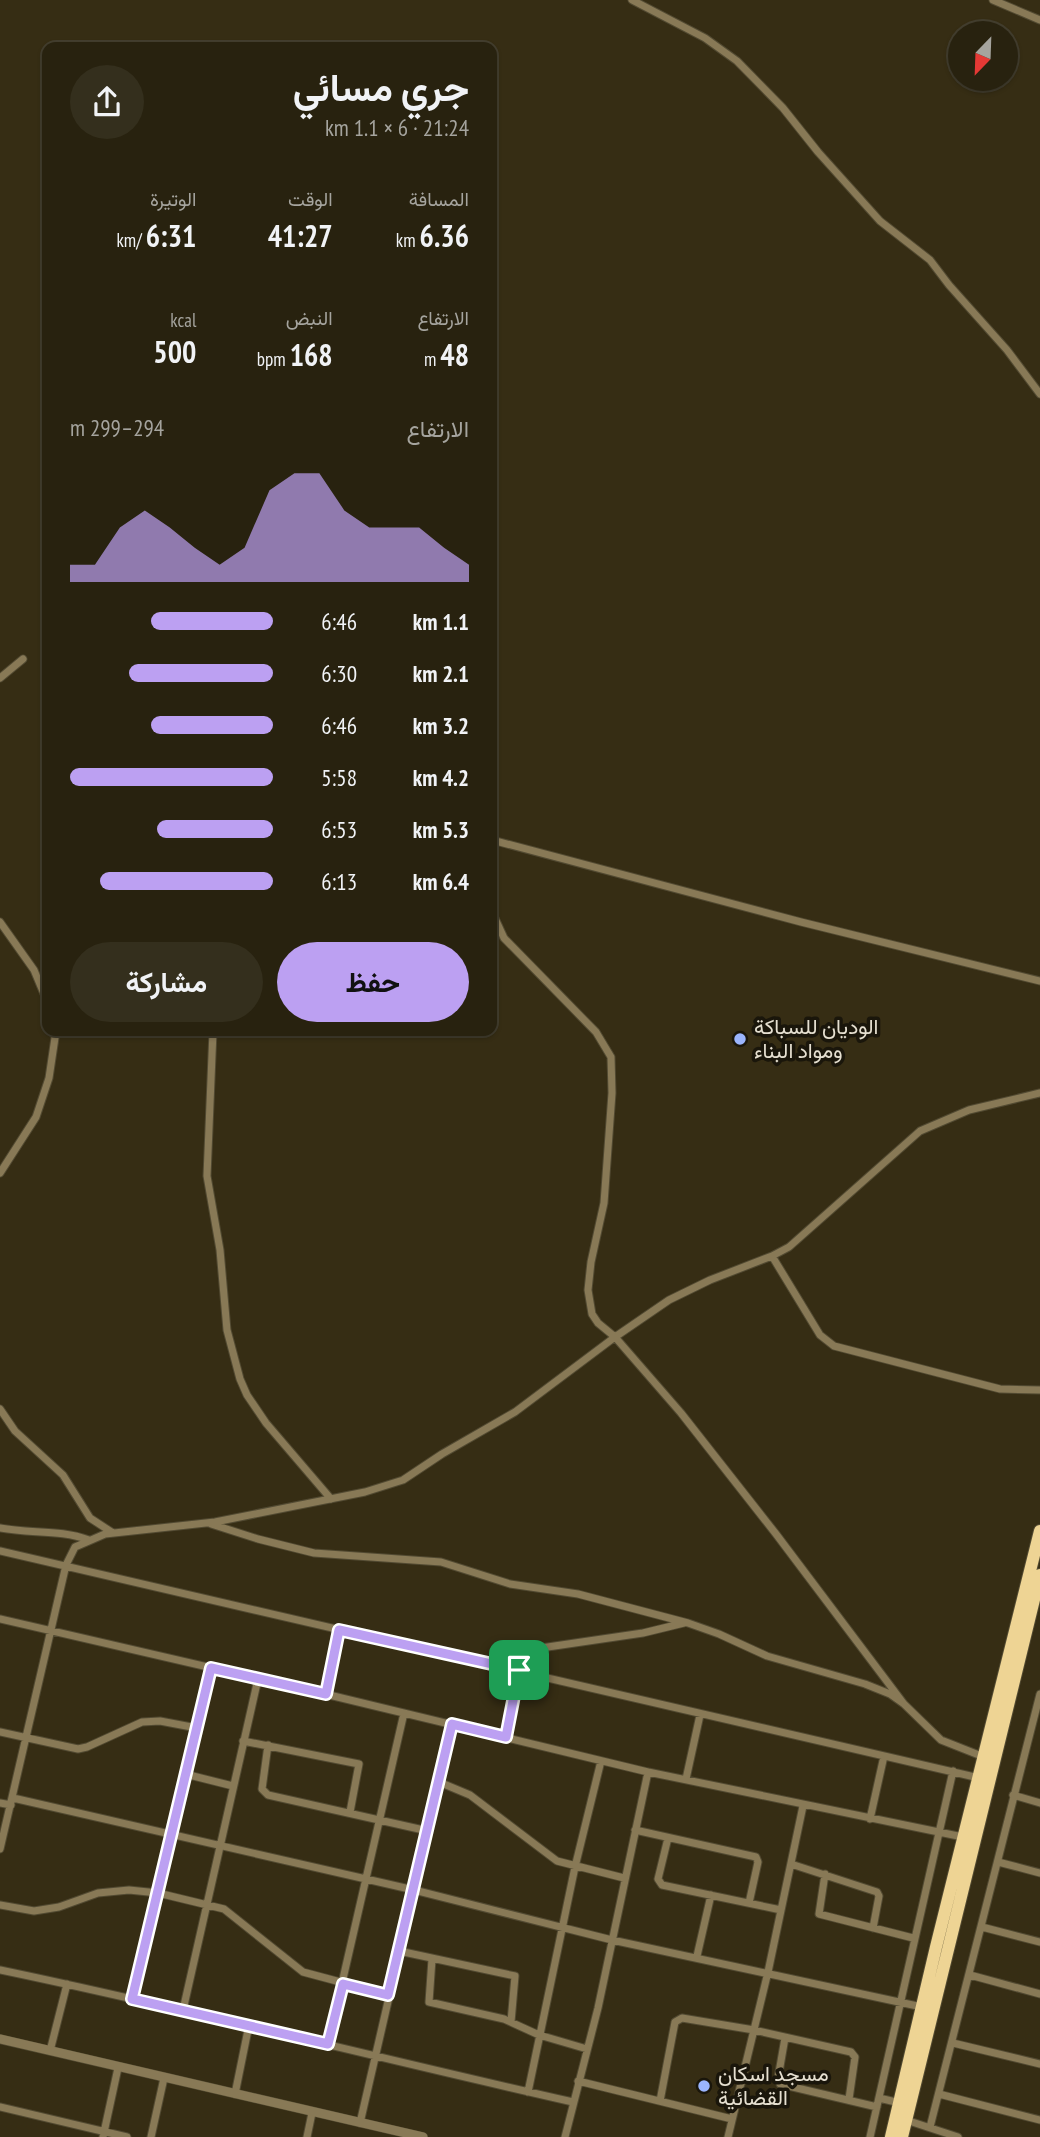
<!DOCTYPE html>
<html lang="ar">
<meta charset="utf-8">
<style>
body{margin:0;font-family:"PT Sans Narrow",Vazirmatn,sans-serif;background:#342f1d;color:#f1f3f6;direction:rtl;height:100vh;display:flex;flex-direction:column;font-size:26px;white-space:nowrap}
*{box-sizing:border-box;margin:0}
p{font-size:23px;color:#a5a49e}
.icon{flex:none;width:38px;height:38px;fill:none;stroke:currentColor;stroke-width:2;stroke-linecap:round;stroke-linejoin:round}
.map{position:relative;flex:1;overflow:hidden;direction:ltr}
.details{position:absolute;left:42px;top:42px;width:455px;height:994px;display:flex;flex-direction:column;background:#28220f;border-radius:14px;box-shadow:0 2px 5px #0004,0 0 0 2px #443f2f;direction:rtl}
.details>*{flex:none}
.needle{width:46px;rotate:203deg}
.tools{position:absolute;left:948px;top:21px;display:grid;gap:14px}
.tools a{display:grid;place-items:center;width:70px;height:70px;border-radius:50%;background:#28220f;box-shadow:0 2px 5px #0004,0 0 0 2px #443f2f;font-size:35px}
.pin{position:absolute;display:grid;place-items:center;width:60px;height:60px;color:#fff;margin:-30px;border-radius:14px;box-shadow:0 4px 10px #0006}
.round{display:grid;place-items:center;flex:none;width:74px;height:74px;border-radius:37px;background:#342f1d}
.headline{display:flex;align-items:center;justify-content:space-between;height:119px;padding:0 28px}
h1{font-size:38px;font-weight:700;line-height:52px}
.stats{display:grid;grid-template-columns:repeat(3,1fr);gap:10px;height:119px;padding:7px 28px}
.stats div{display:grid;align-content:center}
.stats b{font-size:30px;font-weight:700}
.stats small{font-size:19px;font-weight:400}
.stats p{font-size:19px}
.chart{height:196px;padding:14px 28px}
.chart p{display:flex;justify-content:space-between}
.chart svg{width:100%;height:126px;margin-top:7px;fill:#bca0f2;opacity:.7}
.primary-button{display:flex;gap:14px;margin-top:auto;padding:14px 28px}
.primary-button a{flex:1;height:80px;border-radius:42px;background:#bca0f2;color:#111;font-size:28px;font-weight:700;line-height:80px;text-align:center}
.primary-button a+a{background:#342f1d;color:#f1f3f6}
ul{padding:0 28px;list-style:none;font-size:23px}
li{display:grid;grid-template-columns:112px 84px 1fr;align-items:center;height:52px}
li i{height:18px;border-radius:9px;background:#bca0f2}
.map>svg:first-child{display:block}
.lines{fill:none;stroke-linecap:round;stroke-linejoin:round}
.minor-casing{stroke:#524a32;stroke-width:9}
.tertiary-casing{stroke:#524a32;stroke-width:10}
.trunk-casing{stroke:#524a32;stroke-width:14}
.minor{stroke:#887956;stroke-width:7}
.tertiary{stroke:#887956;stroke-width:9}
.trunk{stroke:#eed494;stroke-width:12}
.route-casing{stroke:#fff;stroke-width:14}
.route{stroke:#bca0f2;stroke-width:9}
.poi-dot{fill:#9bb5fd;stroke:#1a160b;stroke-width:2.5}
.labels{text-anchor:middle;stroke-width:7;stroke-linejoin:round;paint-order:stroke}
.poi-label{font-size:21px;fill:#e6e0d1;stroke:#1a160b;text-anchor:start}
</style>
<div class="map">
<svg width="1040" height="2137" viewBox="0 0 1040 2137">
<rect width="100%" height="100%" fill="#362d14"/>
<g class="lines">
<defs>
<path id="minor" d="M632 0 705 38 737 61 783 108 818 152 880 221 930 260 949 285 1007 350 1040 394
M993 0 1040 20
M0 678 23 659
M492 840 801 922 1040 981
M492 912 504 938 596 1032 611 1057 612 1093 604 1203 591 1262 588 1290 592 1314 598 1323 615 1337 681 1413 776 1534 904 1704
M0 922 34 970 47 1001
M213 1031 207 1176 220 1250 227 1330 240 1379 247 1395 266 1423 331 1499
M0 1173 36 1117 49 1078 56 1031
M772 1256 820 1335 834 1346 1000 1389 1040 1390
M0 1409 15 1431 63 1475 90 1518 113 1533
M211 1524 258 1539 314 1553 441 1562 510 1584 578 1594 688 1623 719 1634 767 1656 865 1684 890 1694 904 1704 941 1740 984 1757
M0 1528C30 1534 60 1529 89 1540
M0 1551 979 1778
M0 1619 325 1694 648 1772 963 1837
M325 1694 339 1630
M0 1732 78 1749 87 1747 142 1722 160 1721 197 1728
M506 1737C512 1709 511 1668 534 1649L643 1633 684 1623
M243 1741 359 1764 350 1812
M268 1745 262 1789 268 1795 428 1831
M185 1774 233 1786
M686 1779 700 1715
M439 1782 470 1795 557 1861 624 1878
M1013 1795 1040 1803
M13 1798 414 1890 612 1940 922 2007
M0 1803 11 1805
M870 1819 884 1756
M635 1830 756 1857 758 1862 749 1903
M668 1838 658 1879 662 1885 781 1910
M0 1849 66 1565 75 1547 105 1534 215 1522 365 1492 403 1480 442 1454 515 1412 615 1337 669 1300 710 1280 772 1256 789 1247 920 1131 969 1110 1040 1093
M998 1862 1040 1873
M791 1864 877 1892 879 1896 873 1928
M825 1874 819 1914 913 1938
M0 1905 34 1911 59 1907 98 1893 129 1890 158 1893 224 1909 303 1972 389 1995
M982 1927 1040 1942
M399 1951 515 1976 511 2022
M697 1956 711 1895
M432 1959 429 2002 504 2019 539 2035 587 2049
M0 1970C192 2010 382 2059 573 2102
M970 1975 1040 1994
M132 1999 211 1668
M183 2010 258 1679
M785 2038 778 2078 780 2084 877 2107
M953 2043 1040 2064
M328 2044 404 1713
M50 2051 67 1984
M578 2081 732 2119
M528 2092 575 1867 601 1761
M235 2094 249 2025
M939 2094 1040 2120
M879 2098 900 2103
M660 2101 675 2022 682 2018 754 2030 851 2052 855 2057 849 2099
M0 2107 127 2137
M906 2120 958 2137
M360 2123 452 1724
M930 2127 1040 1694
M103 2137 118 2068
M151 2137 164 2078
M307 2137 312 2113
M565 2137 598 2008 648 1772
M728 2137 768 1972 803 1806
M870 2137 953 1771"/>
<path id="tertiary" d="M0 2039 423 2137"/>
<path id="trunk" d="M891 2137 936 1947 1040 1531
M902 2137 1040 1575"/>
</defs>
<use href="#minor" class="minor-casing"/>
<use href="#tertiary" class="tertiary-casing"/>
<use href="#trunk" class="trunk-casing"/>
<use href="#minor" class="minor"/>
<use href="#tertiary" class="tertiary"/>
<use href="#trunk" class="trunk"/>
</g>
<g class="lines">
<defs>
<path id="route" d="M339 1630 519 1670 506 1737 452 1724 388 1995 343 1984 328 2044 132 1999 211 1668 326 1694Z"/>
</defs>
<use href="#route" class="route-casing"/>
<use href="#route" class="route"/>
</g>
<g class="poi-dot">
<circle cx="740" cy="1039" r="7"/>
<circle cx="704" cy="2086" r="7"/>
</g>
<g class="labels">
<g class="poi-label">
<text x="754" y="1034">الوديان للسباكة<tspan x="754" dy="24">ومواد البناء</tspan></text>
<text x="718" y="2081">مسجد اسكان<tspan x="718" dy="24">القضائية</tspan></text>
</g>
</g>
</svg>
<div class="tools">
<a><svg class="needle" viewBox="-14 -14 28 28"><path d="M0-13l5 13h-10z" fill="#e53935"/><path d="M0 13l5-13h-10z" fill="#a5a49e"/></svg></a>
</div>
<div class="pin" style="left:519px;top:1670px;background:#1e9e55"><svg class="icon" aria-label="arrive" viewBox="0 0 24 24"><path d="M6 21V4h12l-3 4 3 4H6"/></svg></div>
<section class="details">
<div class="headline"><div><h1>جري مسائي</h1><p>21:24 · 6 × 1.1 km</p></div><a class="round"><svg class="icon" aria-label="share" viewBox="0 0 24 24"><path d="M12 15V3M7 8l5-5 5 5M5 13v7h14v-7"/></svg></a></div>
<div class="stats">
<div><p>المسافة</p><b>6.36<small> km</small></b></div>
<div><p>الوقت</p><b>41:27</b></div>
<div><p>الوتيرة</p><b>6:31<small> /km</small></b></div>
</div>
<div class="stats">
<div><p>الارتفاع</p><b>48<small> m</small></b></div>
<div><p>النبض</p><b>168<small> bpm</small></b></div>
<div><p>kcal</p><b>500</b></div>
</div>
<div class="chart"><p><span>الارتفاع</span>294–299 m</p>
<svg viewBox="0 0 160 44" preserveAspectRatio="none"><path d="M0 44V38L10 38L20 25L30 19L40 25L50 32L60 38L70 32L80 12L90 6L100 6L110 19L120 25L130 25L140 25L150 32L160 38V44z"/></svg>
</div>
<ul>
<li><b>1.1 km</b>6:46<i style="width:60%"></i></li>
<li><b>2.1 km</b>6:30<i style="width:71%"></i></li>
<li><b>3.2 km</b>6:46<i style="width:60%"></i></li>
<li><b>4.2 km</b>5:58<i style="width:100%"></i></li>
<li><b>5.3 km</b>6:53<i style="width:57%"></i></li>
<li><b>6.4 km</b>6:13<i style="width:85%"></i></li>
</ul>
<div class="primary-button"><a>حفظ</a><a>مشاركة</a></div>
</section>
</div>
